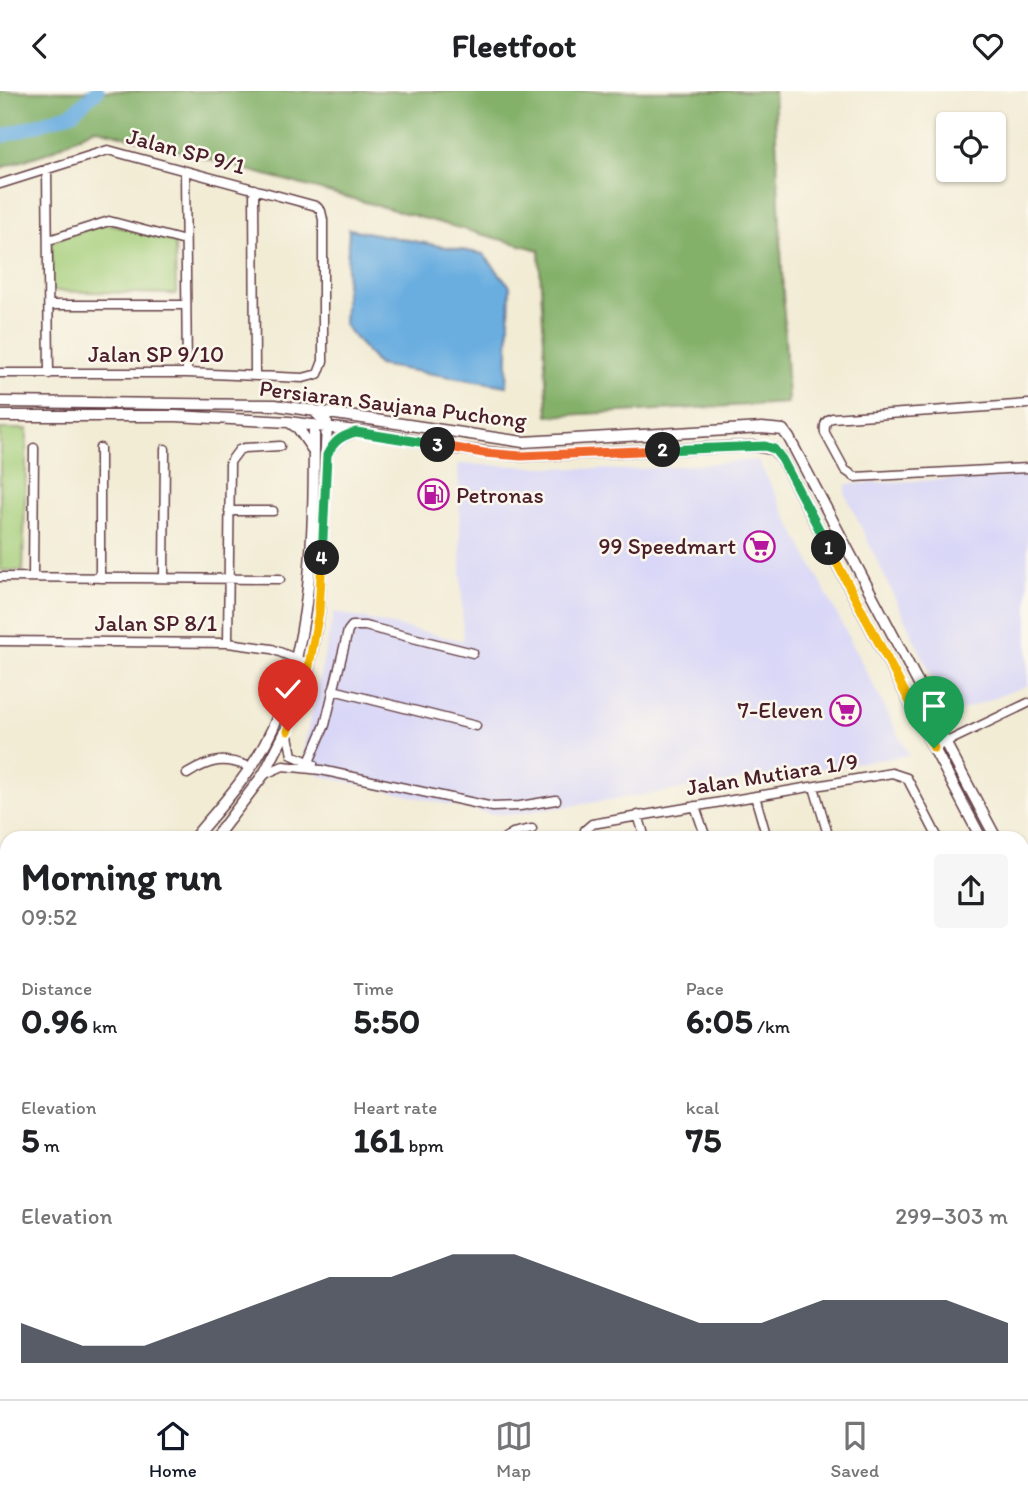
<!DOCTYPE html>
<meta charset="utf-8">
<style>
body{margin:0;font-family:Itim,sans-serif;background:#f6f6f6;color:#202124;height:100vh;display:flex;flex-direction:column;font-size:26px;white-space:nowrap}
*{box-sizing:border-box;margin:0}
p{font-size:23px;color:#757577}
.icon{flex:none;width:38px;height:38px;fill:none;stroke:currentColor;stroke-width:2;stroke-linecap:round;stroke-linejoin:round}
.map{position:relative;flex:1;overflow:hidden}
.details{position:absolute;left:0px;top:740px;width:1029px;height:569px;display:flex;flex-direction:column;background:#fff;border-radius:21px 21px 0 0;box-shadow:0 2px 5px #0004}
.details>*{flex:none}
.fabs{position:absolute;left:936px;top:21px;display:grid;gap:14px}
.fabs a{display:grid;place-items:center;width:70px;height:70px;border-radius:7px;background:#fff;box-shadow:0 2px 5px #0004;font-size:35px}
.pin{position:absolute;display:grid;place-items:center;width:60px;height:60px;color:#fff;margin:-72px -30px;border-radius:50% 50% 50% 0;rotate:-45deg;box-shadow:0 0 7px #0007}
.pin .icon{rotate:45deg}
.km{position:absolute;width:35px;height:35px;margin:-18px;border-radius:50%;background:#222;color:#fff;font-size:19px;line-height:35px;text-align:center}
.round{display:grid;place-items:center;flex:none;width:74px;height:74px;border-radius:7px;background:#f6f6f6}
.headline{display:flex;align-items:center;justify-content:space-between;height:119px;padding:0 21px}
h1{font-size:38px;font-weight:700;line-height:52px}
.metrics{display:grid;grid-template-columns:repeat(3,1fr);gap:10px;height:119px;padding:7px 21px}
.metrics div{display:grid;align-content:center}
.metrics b{font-size:35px;font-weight:700}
.metrics small{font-size:19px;font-weight:400}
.metrics p{font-size:19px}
.chart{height:196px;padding:14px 21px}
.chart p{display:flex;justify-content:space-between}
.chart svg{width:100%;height:126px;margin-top:7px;fill:#111827;opacity:.7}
header{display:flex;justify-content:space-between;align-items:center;height:91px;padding:0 21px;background:#fff;font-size:32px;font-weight:700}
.menu{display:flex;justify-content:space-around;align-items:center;height:98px;border-top:2px solid #e0e0e0;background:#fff;font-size:19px;color:#757577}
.menu a{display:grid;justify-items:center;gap:4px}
.menu .current{color:#111827}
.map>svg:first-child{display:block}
.built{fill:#d9d7f7}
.green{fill:#a5ce7a;stroke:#787652;stroke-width:2}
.forest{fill:#84b16a;stroke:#67684a;stroke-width:2}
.water{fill:#6aaee0;stroke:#5a6686;stroke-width:2}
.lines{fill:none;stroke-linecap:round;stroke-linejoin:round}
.river{stroke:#6aaee0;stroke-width:14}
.minor-casing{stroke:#633e44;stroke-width:11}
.tertiary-casing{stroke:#633e44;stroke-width:13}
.minor{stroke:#fff;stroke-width:8}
.tertiary{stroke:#fff;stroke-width:10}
.split-1-casing{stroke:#fff;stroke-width:14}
.split-2-casing{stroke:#fff;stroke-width:14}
.split-3-casing{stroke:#fff;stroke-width:14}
.split-4-casing{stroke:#fff;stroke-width:14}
.split-5-casing{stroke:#fff;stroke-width:14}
.split-1{stroke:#f5b400;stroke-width:9}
.split-2{stroke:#22a559;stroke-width:9}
.split-3{stroke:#f0652b;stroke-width:9}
.split-4{stroke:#22a559;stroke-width:9}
.split-5{stroke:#f5b400;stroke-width:9}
.labels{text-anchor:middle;stroke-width:5;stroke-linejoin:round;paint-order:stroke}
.street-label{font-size:23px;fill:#4a1f2b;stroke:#fbf7ec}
.poi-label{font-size:23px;fill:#4a1f2b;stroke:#fbf7ec;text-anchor:end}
</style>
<header><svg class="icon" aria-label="back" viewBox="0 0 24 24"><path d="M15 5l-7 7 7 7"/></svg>Fleetfoot<svg class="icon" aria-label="heart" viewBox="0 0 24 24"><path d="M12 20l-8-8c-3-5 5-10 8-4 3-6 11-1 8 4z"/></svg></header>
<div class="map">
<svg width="1028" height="1308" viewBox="0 0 1028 1308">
<rect width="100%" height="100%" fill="#fbf7ec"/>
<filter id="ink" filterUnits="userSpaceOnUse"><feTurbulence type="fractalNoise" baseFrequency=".0143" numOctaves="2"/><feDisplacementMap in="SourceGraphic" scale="14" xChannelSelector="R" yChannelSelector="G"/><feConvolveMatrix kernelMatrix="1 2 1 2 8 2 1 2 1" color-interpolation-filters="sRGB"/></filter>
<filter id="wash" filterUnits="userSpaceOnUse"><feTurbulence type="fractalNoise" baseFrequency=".00686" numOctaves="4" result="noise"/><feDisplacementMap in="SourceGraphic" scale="28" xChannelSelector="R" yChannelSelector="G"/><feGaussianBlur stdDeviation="1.57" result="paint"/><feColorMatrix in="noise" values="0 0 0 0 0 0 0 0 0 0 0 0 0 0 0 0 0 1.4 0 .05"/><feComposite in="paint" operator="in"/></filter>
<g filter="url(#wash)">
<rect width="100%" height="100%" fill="#f2ecd5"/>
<path class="built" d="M758 369 909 664 510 724 490 723 318 684 303 660 334 521 463 550 458 373 626 379Z
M1028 385V594L950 624 845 402 847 393Z
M1022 865 1028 876V921L1022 926Z"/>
<path class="green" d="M106 132 175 150 176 203 50 200 51 150Z
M0 338H27L23 480 0 479Z
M1028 1292V1308H971L973 1303 979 1302H1022V1293Z"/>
<path class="forest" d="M0 0H774L788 312 548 325 539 159 95 37 49 61 0 77Z
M600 1302H645L642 1308H591Z"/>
<path class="water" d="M349 138 483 163 510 195 507 295 378 274 344 234Z"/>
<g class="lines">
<path class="river" d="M0 46 72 22 97 0"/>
</g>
</g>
<g filter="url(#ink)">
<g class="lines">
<defs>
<path id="minor" d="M47 78 49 283
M185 81 187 282
M0 93 108 59 316 115 321 120 323 129V270L318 283 303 287 187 282H0
M254 98 255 283
M49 149 109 130 185 150
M49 214H186
M1028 313 832 327C825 329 824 335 825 342L845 379 855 386 1028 377
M229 420H273
M0 486 280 488
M33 486 34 357
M100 487V357
M164 487 165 358
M0 550 228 552 272 558 309 573
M228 552 230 371 239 359 244 357 280 355
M333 599 476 635
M287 640 292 664 313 673
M934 657 1028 612
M309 671 325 634 348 540 352 535H365L473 562
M187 683C211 668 224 666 250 676
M265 683 283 675 321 679 493 716 520 715 556 709
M814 696 829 747
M755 705 767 747
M695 715 706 747
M638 724 645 747
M505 747 513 742 532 738
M583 747 585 739 592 733 892 682 907 687 938 747
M861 747H870
M1022 887 1024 895 1022 906
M0 1149 7 1162
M1022 1194 1028 1195
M193 1302 197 1308
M276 1302 280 1308
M356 1302 361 1308
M442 1308 450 1302"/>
<path id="tertiary" d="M0 311 275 314 523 351 762 337 783 339 789 347 925 605 945 651 996 747
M0 325H176L289 331 377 343 459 358 521 365 754 355 773 358 782 368 981 747
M289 331 298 337 313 359
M327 363C333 352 339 346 352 342
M194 747C219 717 247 687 265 653 314 561 314 436 314 334
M215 747 264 683 303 607 319 521 327 332 313 319
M1022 797 1028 808
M1022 824 1028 835
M1022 944 1028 939
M0 950 7 946
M1022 963 1028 958
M0 967 7 962
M649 1308 652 1302
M664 1308 667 1302"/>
</defs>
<use href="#minor" class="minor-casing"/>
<use href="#tertiary" class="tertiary-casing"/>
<use href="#minor" class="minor"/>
<use href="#tertiary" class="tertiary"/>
</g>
</g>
<g class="lines" filter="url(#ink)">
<defs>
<path id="split-1" d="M829 457 934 657"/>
<path id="split-2" d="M663 359 765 355 774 358 782 368 829 457"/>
<path id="split-3" d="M438 354 484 362 521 365 663 359"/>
<path id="split-4" d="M322 467 327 364C334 350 341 345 356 341L438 354"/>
<path id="split-5" d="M288 640 303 607 319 521 322 467"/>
</defs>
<use href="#split-1" class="split-1-casing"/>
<use href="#split-2" class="split-2-casing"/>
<use href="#split-3" class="split-3-casing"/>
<use href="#split-4" class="split-4-casing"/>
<use href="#split-5" class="split-5-casing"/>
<use href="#split-1" class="split-1"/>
<use href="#split-2" class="split-2"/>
<use href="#split-3" class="split-3"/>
<use href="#split-4" class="split-4"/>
<use href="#split-5" class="split-5"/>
</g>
<defs>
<symbol id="fuel-ring" viewBox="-11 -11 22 22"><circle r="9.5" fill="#fbf7ec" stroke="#b5179e" stroke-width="1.5"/><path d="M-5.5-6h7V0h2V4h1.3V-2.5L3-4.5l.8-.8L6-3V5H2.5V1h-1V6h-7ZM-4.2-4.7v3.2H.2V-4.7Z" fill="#b5179e"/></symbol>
<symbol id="supermarket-ring" viewBox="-11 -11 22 22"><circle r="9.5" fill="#fbf7ec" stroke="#b5179e" stroke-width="1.5"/><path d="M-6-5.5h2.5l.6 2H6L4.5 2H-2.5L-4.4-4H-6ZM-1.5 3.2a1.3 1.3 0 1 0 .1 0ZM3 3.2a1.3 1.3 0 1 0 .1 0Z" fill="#b5179e"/></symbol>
</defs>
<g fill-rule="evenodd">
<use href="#fuel-ring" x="416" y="386" width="35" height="35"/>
<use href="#supermarket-ring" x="742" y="438" width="35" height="35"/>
<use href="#supermarket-ring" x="828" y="602" width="35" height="35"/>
</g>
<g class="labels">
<g class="street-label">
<text transform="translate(186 60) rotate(15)" y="8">Jalan SP 9/1</text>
<text x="156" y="271">Jalan SP 9/10</text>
<text transform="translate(393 313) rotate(7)" y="8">Persiaran Saujana Puchong</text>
<text x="156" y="540">Jalan SP 8/1</text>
<text transform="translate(772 683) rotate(-9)" y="8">Jalan Mutiara 1/9</text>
</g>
<g class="poi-label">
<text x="456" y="412" text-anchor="start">Petronas</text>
<text x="736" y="463">99 Speedmart</text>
<text x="823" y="627">7-Eleven</text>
</g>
</g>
</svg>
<div class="fabs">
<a><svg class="icon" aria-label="locate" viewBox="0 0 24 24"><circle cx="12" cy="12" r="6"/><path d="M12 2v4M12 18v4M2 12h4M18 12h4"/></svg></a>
</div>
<div class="pin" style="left:934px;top:657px;background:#1e9e55"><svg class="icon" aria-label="arrive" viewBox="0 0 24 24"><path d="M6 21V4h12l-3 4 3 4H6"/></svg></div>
<div class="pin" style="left:288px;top:640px;background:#d93025"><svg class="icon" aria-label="check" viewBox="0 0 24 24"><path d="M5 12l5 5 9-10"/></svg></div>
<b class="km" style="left:829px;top:457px">1</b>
<b class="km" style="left:663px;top:359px">2</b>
<b class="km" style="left:438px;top:354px">3</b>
<b class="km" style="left:322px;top:467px">4</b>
<section class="details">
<div class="headline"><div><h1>Morning run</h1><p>09:52</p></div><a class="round"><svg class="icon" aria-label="share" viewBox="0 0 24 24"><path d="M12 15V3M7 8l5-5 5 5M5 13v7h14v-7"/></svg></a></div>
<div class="metrics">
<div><p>Distance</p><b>0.96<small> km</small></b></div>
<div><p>Time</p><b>5:50</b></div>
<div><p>Pace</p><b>6:05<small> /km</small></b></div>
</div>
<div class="metrics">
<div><p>Elevation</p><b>5<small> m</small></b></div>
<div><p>Heart rate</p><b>161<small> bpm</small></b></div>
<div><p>kcal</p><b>75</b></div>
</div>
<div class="chart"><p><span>Elevation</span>299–303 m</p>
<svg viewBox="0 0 160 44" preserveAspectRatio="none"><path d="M0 44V30L10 38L20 38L30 30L40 22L50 14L60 14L70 6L80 6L90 14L100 22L110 30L120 30L130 22L140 22L150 22L160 30V44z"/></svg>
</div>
</section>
</div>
<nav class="menu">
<a class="current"><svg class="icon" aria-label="home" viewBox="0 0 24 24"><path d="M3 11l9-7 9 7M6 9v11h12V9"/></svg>Home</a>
<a><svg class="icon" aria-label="map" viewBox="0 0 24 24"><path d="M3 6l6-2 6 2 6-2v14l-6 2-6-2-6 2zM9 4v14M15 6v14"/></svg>Map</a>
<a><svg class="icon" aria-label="saved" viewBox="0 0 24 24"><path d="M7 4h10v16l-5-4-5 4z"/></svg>Saved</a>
</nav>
